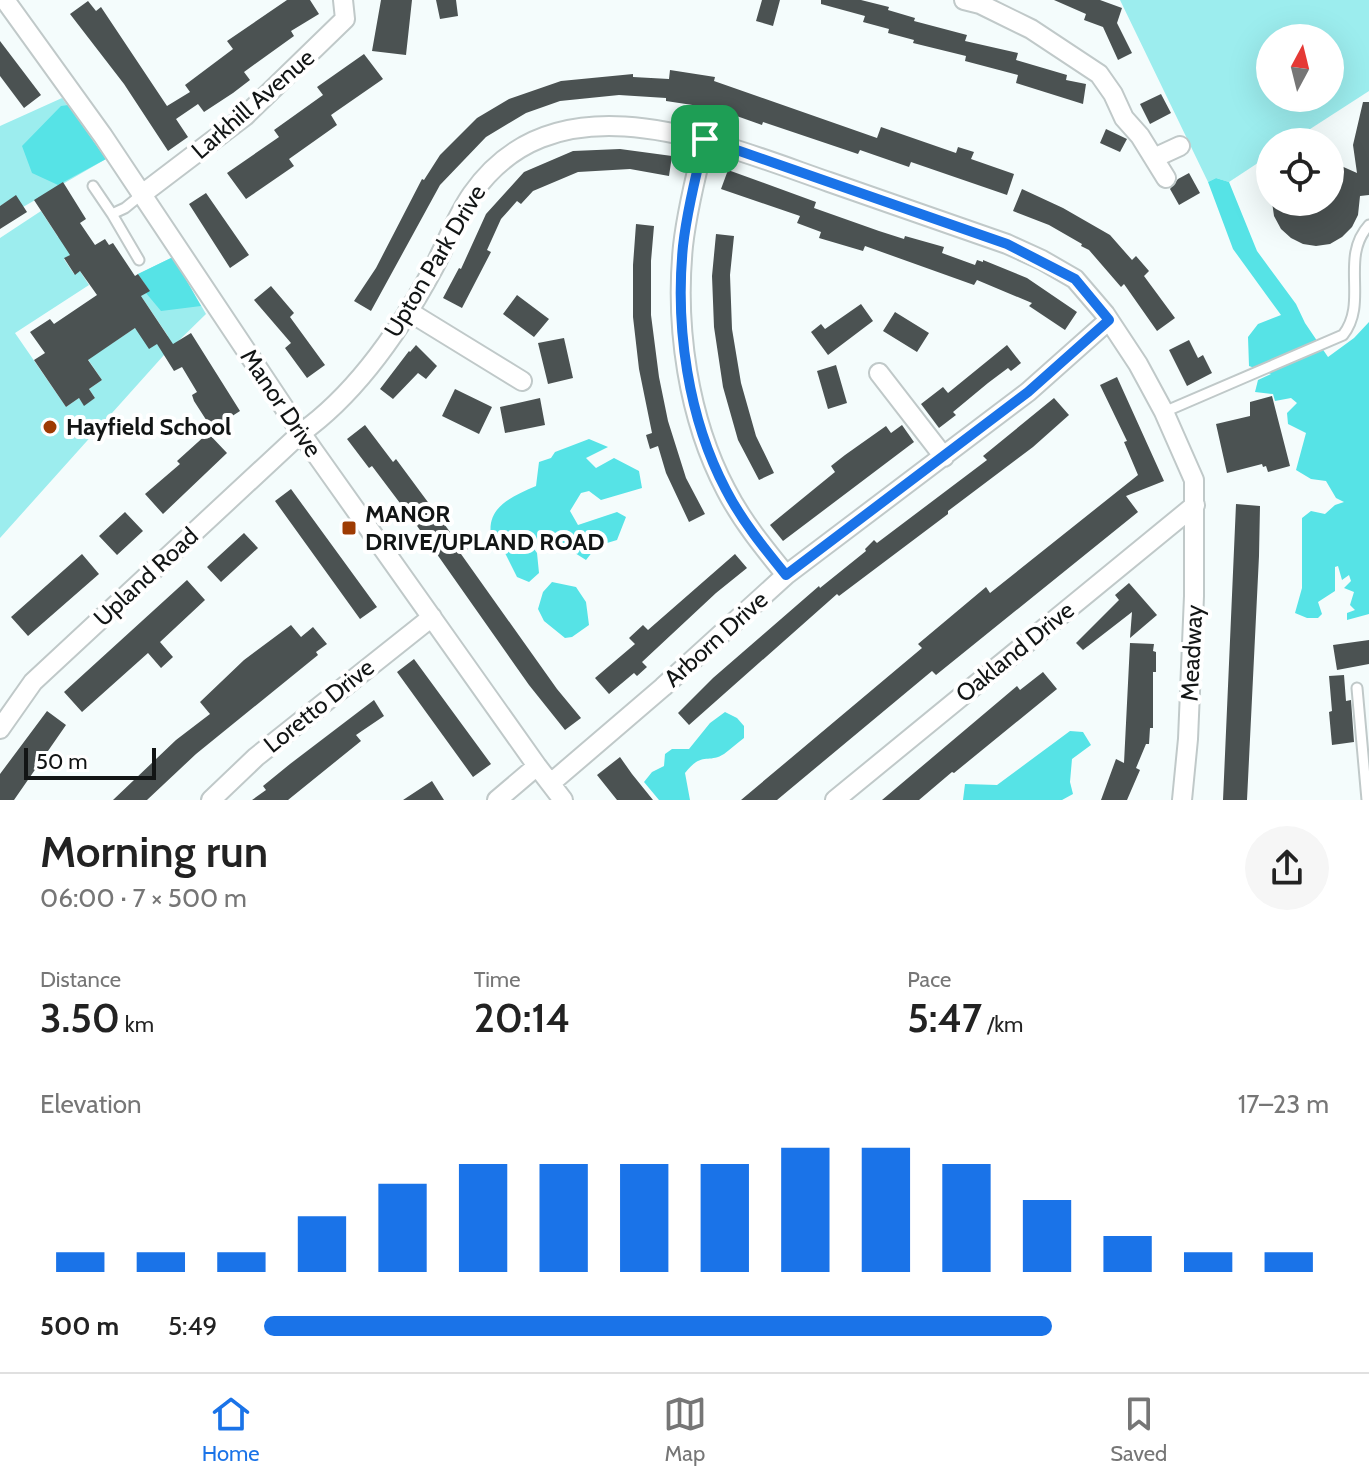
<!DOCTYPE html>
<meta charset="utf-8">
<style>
body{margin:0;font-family:Cabin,sans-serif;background:#f6f6f6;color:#222;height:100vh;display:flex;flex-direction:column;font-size:30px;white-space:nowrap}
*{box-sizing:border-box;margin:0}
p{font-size:26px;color:#767676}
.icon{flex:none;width:44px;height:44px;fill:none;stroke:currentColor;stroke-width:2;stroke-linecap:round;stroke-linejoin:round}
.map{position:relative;height:800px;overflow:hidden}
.side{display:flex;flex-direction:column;background:#fff;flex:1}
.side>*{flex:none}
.needle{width:52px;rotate:7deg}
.buttons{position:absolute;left:1256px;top:24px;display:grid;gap:16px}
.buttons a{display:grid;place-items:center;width:88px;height:88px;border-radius:50%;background:#fff;box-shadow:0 8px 32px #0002;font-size:40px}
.scale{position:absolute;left:24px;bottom:20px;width:132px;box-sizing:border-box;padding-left:8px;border:4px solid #121515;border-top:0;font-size:22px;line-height:28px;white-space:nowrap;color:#121515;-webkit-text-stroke:6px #fff;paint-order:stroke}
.pin{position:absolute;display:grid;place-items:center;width:68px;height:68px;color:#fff;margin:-34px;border-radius:16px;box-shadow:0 4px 12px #0006}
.round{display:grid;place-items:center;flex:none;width:84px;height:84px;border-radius:42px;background:#f6f6f6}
.head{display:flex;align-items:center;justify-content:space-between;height:136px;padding:0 40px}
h1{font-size:44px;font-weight:600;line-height:60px}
.stats{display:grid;grid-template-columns:repeat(3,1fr);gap:12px;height:136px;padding:8px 40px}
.stats div{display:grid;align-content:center}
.stats b{font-size:40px;font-weight:600}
.stats small{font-size:22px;font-weight:400}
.stats p{font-size:22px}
.chart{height:224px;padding:16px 40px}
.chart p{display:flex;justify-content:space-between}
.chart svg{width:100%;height:144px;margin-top:8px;stroke:#1a73e8;stroke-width:6}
ul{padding:0 40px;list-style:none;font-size:26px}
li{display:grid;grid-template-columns:128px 96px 1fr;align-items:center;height:60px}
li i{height:20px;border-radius:10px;background:#1a73e8}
.dock{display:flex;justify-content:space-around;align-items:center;height:112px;border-top:2px solid #e0e0e0;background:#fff;font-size:22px;color:#767676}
.dock a{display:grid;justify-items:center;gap:4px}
.dock .current{color:#1a73e8}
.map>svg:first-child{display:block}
.green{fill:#9cedee;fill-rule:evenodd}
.forest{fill:#56e3e6}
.building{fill:#4b5252}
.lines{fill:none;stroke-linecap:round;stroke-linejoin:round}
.lane-casing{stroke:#c0c9c9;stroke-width:13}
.street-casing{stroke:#c0c9c9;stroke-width:22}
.lane{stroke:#fff;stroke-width:9}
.street{stroke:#fff;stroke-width:18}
.route-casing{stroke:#fff;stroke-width:16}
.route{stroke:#1a73e8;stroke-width:10}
.poi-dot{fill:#9e3b03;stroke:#fff;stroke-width:3}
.labels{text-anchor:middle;stroke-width:8;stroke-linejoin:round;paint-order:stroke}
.street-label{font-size:24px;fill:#121515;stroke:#fff}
.poi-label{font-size:24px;font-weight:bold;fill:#121515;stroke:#fff;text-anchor:start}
</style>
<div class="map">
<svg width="1369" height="800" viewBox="0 0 1369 800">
<rect width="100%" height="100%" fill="#f4fcfc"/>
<path class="green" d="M1120 0H1369V91L1290 142H1270V155L1229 182 1216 178 1208 182ZM1270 38H1330V98H1270Z
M62 98 106 159 23 207 16 196 0 206V126Z
M41 211 58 237 77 225 88 242 64 259 74 274 80 271 89 285 15 333 66 407 79 398 84 405 95 398 89 389 102 380 83 352 96 354 135 328 168 336 141 296 149 290 138 274 173 257 206 314 164 355 0 538V238Z"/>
<path class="forest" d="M68 105 106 159 58 185 32 173 22 146 61 106Z
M1216 178 1229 182 1257 251 1296 304 1305 323 1328 357 1354 338 1369 322V614L1347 620V613L1355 610 1350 605 1354 592 1344 588 1351 581 1349 575 1342 580 1338 566 1335 567V591L1318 602 1322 614 1318 618H1307L1295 613 1302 588V518L1311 511 1325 514 1335 505 1344 502 1336 498 1326 481 1311 479 1296 470 1306 433 1288 424 1287 413 1297 403 1291 398 1275 401 1273 394 1255 392 1258 380 1271 374 1249 366 1248 337 1258 324 1281 315 1233 249 1208 182Z
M173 257 201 306 161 311 146 293 149 290 138 274Z
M589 439 608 447 586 458 596 468 614 458 639 471 642 488 601 500 589 491 581 493 570 511 578 525 617 512 626 517 617 540 597 546 586 560 551 538 543 546 529 542 537 553 539 573 529 582 517 577 502 547 494 548C481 510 506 499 536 486L539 462 551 458 555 452Z
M552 582 576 587 586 602 589 625 572 637 565 638 544 621 538 609 543 592Z
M725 712 737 718 744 726V738C737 743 731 749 724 754 708 764 702 751 685 773L690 800H659L644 782 652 772 664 766 665 754 672 749H689L710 723Z
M1070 731 1083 732 1091 745 1072 759 1070 782 1073 794 1062 800H963L965 784 997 785Z"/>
<path class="building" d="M287 0H310L319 14 291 31 294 36 244 72 250 80 233 93 204 112 198 104 176 119 188 137 168 151 124 84 70 14 88 1 96 11 101 7 167 106 190 92 185 85 233 49 227 41Z
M381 0H412L406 55 372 51Z
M436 0H456L458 16 440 19Z
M762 0H780L773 26 756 21Z
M821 0H861L889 7 888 10 915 18 914 21 967 35 965 41 1018 53 1016 60 1067 75 1066 80 1086 84 1083 104 1016 83 1018 75 965 61 966 56 913 43 914 40 888 33 889 29 863 22 865 16 821 4Z
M1054 0H1100L1122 8 1117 23 1132 53 1118 60 1103 27 1084 20 1086 14Z
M0 41 41 95 24 108 0 76Z
M364 54 383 79 331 115 337 125 289 159 294 166 246 199 227 173 279 137 274 130 323 95 317 87Z
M670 70 715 77 714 81 877 138 881 127 956 153 958 147 974 152 971 159 1014 174 1007 195 911 162 909 167 860 150 858 154 763 122 762 125 731 114 732 111 666 101V98L619 95 560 101 526 113 486 137 440 185 371 311 354 301 376 268 422 179 424 180 440 155 477 118 509 99 561 81 633 74V77L669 79Z
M1161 94 1171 113 1150 124 1140 104Z
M1363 102H1369V195L1360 196 1358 215 1352 227 1342 237 1330 244 1316 246 1303 244 1291 238 1281 229 1274 216 1272 202H1330V161L1357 173 1353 145Z
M1106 129 1127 139 1120 152 1100 143Z
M620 149 672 156 669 176 630 169 578 172 533 191 521 204 517 201 501 219 487 250 491 252 462 308 443 298 459 268 461 269 486 214 524 172 573 151Z
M728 170 816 202 814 208 879 231 904 239 905 236 944 247 942 253 975 265 977 260 983 262V260L1027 278 1077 312 1065 330 1029 306 1032 303 977 280 974 285 865 246 863 251 819 238 821 232 797 223 800 216 721 189Z
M1189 173 1200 193 1179 205 1170 189 1178 179Z
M63 182 86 219 80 223 95 245 105 239 109 245 113 243 135 276 138 274 150 291 141 296 173 344 191 333 240 411 212 429 194 401 192 395 197 392 182 367 174 371 157 344 149 349 135 328 88 360 102 380 89 389 95 398 84 406 79 398 66 407 34 360 45 353 30 332 50 319 54 324 97 295 80 271 75 275 64 258 70 255 34 200Z
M1022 189 1063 208 1110 235 1132 260 1136 256 1149 271 1144 276 1175 318 1157 331 1124 284 1121 287 1089 250 1081 246 1082 244 1049 225 1013 211Z
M206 193 249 255 230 268 189 204Z
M16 195 27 212 0 229V206Z
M636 224 654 226 651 261V315L659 377 668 421 686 478 705 514 689 522 666 473 658 446 650 449 646 435 652 433 639 369 633 317V265Z
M716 234 734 236 730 275 732 329 741 383 756 436 774 473 759 480 738 440 723 387 714 327 712 276Z
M271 286 294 313 290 317 325 365 307 378 285 348 291 343 254 300Z
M517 295 549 319 534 337 503 314Z
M861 304 873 321 828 355 811 332 821 324 825 329Z
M895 312 929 333 917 352 883 331Z
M564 338 573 378 548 384 538 343Z
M1189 340 1198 358 1203 355 1212 373 1187 386 1169 350Z
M416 345 437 366 426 379 418 373 393 399 380 389 409 351 410 352Z
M1007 345 1021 363 1011 371 1008 368 988 383 953 412 956 415 939 428 921 404 943 387 948 393Z
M836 365 847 403 828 409 817 371Z
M1117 377 1164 481 1126 496 1138 512 936 675 932 671 777 800H741L922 648 918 644 986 587 990 593 1138 475 1124 442 1127 441 1100 385Z
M455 389 492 407 479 434 442 416Z
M1272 396 1290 466 1268 472 1266 466 1263 467 1262 464 1227 473 1216 424 1250 416V402Z
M540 398 545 425 505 433 500 407Z
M1054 398 1069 415 1033 447 948 511V514L839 596 837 594 689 725 678 713 713 678 819 586 820 588 866 551 865 549 874 540 877 543 987 460 983 456Z
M365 425 393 462 396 459 453 536 457 533 468 549 461 554 557 689 581 718 565 730 529 685 415 523 372 466 369 468 347 439Z
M902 425 914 442 783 541 770 525 835 472 831 466 845 455 886 426 891 433Z
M208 433 227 453 163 514 145 494 180 464 177 461Z
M291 489 377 607 360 619 275 501Z
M1236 504 1260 506 1259 556 1247 800H1223Z
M125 512 143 531 117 555 99 536Z
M244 533 258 548 221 582 207 567Z
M82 554 99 574 28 636 11 617Z
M735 554 747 568 716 593 642 662 647 667 637 676 634 673 609 694 595 678 635 644 629 638 643 625 648 630Z
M187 580 205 600 160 642 173 657 161 668 148 653 82 712 64 692Z
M1129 583 1157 615 1130 638 1132 612 1083 650 1076 643 1119 600 1115 595Z
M291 625 301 637 313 627 327 644 316 652 318 655 196 754 147 800H113L176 740 210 714 200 702 244 660Z
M1369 640V664L1337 670 1333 645Z
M1130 643 1154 644 1153 651 1156 652V672H1153V728H1150L1149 744H1146L1136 768 1140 770 1127 800H1101L1116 759 1124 763Z
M414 659 491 764 473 777 397 672Z
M1043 672 1057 689 954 773 952 772 919 800H882L1004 697 1017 686 1020 690Z
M1344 675 1346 701 1351 700 1354 742 1332 745 1329 712 1332 711 1329 676Z
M374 700 384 716 356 735 361 741 288 800H252L266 790 263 786 290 764Z
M47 711 66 725 14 800H0V774Z
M620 757 632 774 653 800H617L597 775Z
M432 781 444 800H403Z"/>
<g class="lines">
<defs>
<path id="lane" d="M93 186 112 214 125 208 141 195
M112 214 139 260
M1164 412 1343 335C1369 302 1339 258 1369 225
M1357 688 1367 800"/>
<path id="street" d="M5 0 103 136 301 433 537 766 563 800
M964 0 980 4 1031 29 1099 74 1113 94 1124 118 1140 136 1166 178
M705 139C696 174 687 210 683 246 675 327 688 418 726 490 742 521 764 548 786 575
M1154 158 1180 146
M141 195 245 116 345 19 343 0
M408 311 522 381
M879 373 944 457
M0 729 33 682 301 433C357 393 400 330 433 269 446 245 456 217 472 194 557 72 719 144 829 182 888 203 948 223 1007 244L1042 260 1075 279 1105 314 1138 364 1164 412 1194 480V596L1188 739 1182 800
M551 783 663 687 786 575 1028 392 1109 320
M211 800 256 757 432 617
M497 800 537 766
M835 800 1195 505"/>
</defs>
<use href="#lane" class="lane-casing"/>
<use href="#street" class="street-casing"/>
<use href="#lane" class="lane"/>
<use href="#street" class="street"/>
</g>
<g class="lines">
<defs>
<path id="route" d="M705 139 1007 244 1075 279 1109 320 1028 392 786 575C764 548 742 521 726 490 688 418 675 327 683 246 687 210 696 174 705 139Z"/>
</defs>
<use href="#route" class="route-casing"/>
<use href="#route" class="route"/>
</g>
<g class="poi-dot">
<circle cx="50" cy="427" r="8"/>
<rect x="341" y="520" width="16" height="16" rx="4"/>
</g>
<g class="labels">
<g class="street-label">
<text transform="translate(253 104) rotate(-41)" y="8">Larkhill Avenue</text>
<text transform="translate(435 261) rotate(-59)" y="8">Upton Park Drive</text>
<text transform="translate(281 403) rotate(56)" y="8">Manor Drive</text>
<text transform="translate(146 577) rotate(-43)" y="8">Upland Road</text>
<text transform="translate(716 639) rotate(-42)" y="8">Arborn Drive</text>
<text transform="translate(1015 652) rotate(-39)" y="8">Oakland Drive</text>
<text transform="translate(1192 653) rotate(-87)" y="8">Meadway</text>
<text transform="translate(319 706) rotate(-39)" y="8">Loretto Drive</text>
</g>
<g class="poi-label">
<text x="66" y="435">Hayfield School</text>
<text x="365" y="522">MANOR<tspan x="365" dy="28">DRIVE/UPLAND ROAD</tspan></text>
</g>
</g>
</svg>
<div class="buttons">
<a><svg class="needle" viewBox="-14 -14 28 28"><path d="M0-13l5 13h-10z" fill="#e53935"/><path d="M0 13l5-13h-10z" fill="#767676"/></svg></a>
<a><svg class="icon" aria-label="locate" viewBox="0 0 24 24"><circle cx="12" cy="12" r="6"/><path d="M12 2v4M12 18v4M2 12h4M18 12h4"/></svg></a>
</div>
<div class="scale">50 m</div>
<div class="pin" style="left:705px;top:139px;background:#1e9e55"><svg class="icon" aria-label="arrive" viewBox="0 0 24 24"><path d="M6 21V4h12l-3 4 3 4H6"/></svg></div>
</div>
<section class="side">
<div class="head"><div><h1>Morning run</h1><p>06:00 · 7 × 500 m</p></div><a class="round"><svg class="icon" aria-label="share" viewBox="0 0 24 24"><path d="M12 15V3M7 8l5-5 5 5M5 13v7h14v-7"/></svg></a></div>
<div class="stats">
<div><p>Distance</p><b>3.50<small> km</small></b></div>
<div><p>Time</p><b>20:14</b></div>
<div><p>Pace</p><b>5:47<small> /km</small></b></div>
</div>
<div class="chart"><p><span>Elevation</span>17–23 m</p>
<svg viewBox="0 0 160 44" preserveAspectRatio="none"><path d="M5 44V38M15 44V38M25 44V38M35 44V27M45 44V17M55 44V11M65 44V11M75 44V11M85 44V11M95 44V6M105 44V6M115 44V11M125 44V22M135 44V33M145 44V38M155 44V38"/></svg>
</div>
<ul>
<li><b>500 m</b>5:49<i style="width:74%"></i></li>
</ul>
</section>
<nav class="dock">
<a class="current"><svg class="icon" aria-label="home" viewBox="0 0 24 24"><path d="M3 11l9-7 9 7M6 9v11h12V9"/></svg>Home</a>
<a><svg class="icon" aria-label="map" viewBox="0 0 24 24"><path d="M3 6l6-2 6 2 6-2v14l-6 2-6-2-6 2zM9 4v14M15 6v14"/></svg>Map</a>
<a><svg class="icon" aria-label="saved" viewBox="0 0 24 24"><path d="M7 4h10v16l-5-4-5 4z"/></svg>Saved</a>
</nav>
